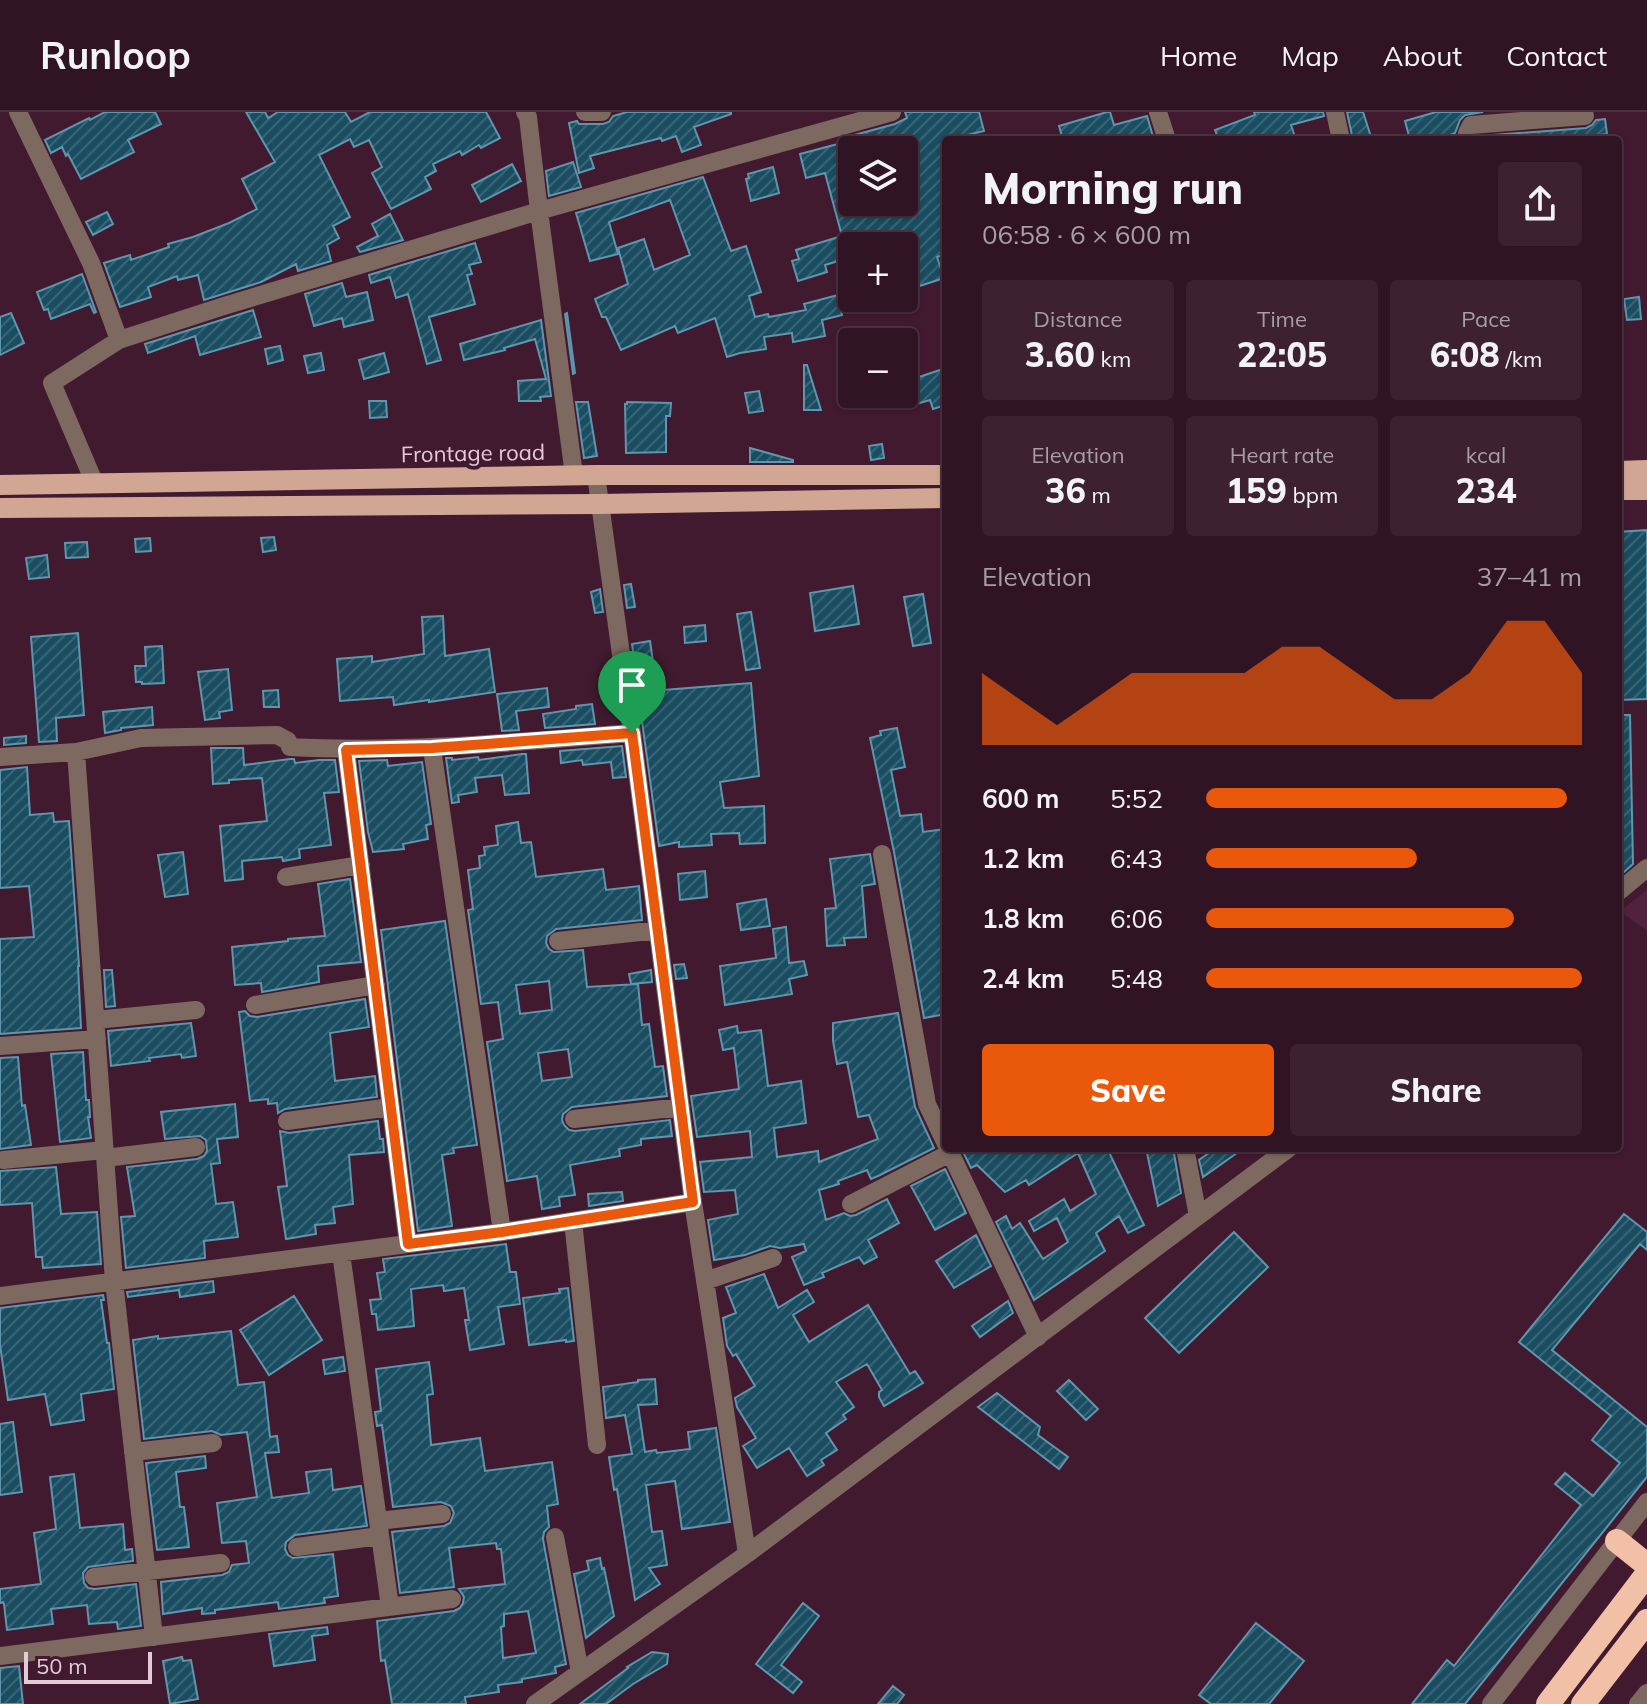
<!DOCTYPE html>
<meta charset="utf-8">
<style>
body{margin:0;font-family:Mulish,sans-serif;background:#3d2130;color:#f1f3f6;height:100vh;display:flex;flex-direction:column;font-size:30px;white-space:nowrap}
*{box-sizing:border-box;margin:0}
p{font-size:26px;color:#a89ea6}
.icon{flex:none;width:44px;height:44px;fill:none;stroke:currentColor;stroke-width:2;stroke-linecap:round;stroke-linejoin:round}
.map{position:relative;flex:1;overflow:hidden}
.sheet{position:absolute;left:942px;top:24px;width:680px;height:1016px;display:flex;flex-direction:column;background:#311423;border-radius:8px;box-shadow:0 2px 6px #0004,0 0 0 2px #4c3341}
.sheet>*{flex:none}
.controls{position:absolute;left:838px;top:24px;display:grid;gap:16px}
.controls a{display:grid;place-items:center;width:80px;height:80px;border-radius:8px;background:#311423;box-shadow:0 2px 6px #0004,0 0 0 2px #4c3341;font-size:40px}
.scale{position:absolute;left:24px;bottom:20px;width:128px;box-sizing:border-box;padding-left:8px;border:4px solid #e4cad6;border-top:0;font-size:22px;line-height:28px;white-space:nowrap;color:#e4cad6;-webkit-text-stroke:6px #411a2f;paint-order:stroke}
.pin{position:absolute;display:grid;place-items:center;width:68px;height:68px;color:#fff;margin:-82px -34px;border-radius:50% 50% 50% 0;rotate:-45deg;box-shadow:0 0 8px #0007}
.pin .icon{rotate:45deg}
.round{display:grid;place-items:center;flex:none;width:84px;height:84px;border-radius:8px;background:#3d2130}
.head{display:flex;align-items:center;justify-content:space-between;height:136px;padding:0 40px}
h1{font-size:44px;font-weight:800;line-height:60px}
.stats{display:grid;grid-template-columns:repeat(3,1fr);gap:12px;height:136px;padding:8px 40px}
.stats div{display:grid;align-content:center;border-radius:8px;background:#3d2130;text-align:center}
.stats b{font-size:34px;font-weight:800}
.stats small{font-size:22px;font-weight:400}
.stats p{font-size:22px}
.chart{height:224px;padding:16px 40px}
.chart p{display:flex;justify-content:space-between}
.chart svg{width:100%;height:144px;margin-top:8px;fill:#ea580c;opacity:.7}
.action{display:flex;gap:16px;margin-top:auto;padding:16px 40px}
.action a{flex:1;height:92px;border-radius:8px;background:#ea580c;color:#fff;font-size:32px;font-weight:800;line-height:92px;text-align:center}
.action a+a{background:#3d2130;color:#f1f3f6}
ul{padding:0 40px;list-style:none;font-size:26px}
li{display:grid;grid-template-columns:128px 96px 1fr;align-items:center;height:60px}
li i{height:20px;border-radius:10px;background:#ea580c}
header{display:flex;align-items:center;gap:48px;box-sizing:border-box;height:112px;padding:0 40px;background:#311423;border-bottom:2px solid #4c3341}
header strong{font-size:38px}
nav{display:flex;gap:44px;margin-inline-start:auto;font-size:28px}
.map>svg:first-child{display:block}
.built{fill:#50223b}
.building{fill:url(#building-hatch);stroke:#5f95ad;stroke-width:2;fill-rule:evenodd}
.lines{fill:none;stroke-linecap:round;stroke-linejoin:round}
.minor{stroke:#7d695f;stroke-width:18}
.major{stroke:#d1a793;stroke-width:20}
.highway{stroke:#f2c0a7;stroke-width:24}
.route-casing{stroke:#fff;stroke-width:16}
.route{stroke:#ea580c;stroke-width:10}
.labels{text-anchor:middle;stroke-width:8;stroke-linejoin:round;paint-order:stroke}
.street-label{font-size:22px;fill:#e4cad6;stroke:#411a2f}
</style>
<header>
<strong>Runloop</strong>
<nav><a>Home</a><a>Map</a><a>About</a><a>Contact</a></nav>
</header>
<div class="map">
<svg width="1647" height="1592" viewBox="0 0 1647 1592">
<defs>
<pattern id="building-hatch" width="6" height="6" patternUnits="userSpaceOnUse" patternTransform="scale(2)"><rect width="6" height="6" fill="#194d61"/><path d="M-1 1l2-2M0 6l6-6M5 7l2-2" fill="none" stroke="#3a6577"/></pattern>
</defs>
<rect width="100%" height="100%" fill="#411a2f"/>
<path class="built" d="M1647 778V819L1620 799Z"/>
<path class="building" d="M105 0H155L161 12 128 28 134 40 81 67 68 42 66 44 62 35 51 41 45 28 89 6 90 8Z
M246 0H265L268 6 278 0H345L351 10 370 0H486L500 26 481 36 479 33 462 43 460 39 433 52 436 59 425 65 431 77 391 97 372 61 382 55 369 28 354 35 350 27 319 43 350 105 333 114 339 126 327 133 331 149 298 159 296 152 261 170 204 188 198 163 178 168 177 164 148 175 151 185 120 195 104 151 130 143 131 148 169 135 168 132 193 125 229 111 257 97 242 67 275 50Z
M627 0H731V2L694 15 701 33 682 40 676 24 662 29 661 26 590 44 594 56 579 61 569 11 577 9 579 12H603L609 10 613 4Z
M905 0H979L984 19 946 28V142L937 145 944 166 904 179V134H852V145L825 153 827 160 798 169 792 149 799 147 796 138 842 124 825 61 806 66 800 42 849 29 847 25 895 12 907 6ZM904 27V90H852V38H866Z
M1107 0H1110L1114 13 1147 4 1154 28H1063L1059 14Z
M1254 0H1323L1324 4 1291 13 1296 28H1219L1215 18 1255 3Z
M1347 0H1363L1372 28H1353Z
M1436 0H1483L1465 3 1460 8 1455 21 1438 28H1410L1405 9Z
M1605 7 1607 22 1575 26V28H1479V24L1586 16 1592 13 1596 8Z
M573 50 581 75 549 84 546 59Z
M512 52 521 69 481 90 472 73Z
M773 55 779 81 751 89 746 67 749 66 748 62Z
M703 65 731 139 746 134 761 180 749 184 755 205 768 202 769 205 806 198 804 192 838 183 842 203 822 208 825 224 793 230 792 221 764 225 766 237 740 241 727 245 715 206 678 221 675 214 621 238 606 205H602L595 187 628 172 618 136 644 127 654 158 690 143 670 88 609 110 618 142 590 149 576 101Z
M107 100 113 112 93 123 86 110Z
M390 102 403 128 360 140 357 135 378 124 372 112Z
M475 131 481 150 469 153 472 162 467 163 475 192 429 205 441 248 427 252 408 182 396 186 390 165 371 171 369 163Z
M82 162 96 200 94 201 90 192 51 207 48 197 44 198 37 180Z
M342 171 346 185 367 180 373 208 344 215 342 206 314 214 305 182Z
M1639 185 1641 207 1627 208 1624 187Z
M253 198 261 225 200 243 195 224 148 241 145 232Z
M11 201 24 231 0 243V205Z
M567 201 575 261 573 262 565 202Z
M541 208 551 284 540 285 541 289H519L518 269 546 267 535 227 504 236 505 238 464 248 460 232Z
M904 228H907L919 265 946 256V293L933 297 930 288 913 293 904 262Z
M280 234 283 248 268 252 265 237Z
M321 241 324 258 308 261 304 244Z
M384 241 389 260 364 267 359 248Z
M804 253H807L821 298H804Z
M759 279 763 299 749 301 745 281Z
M369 289H386L387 305 370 306Z
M576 290H588L597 344 584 346Z
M627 290 671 291 670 304H666V340L626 341 625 292H627Z
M882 332 884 346 871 348 869 334Z
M750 336 793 348V350H750Z
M1647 418V587L1618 588V420Z
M274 425 276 438 263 440 261 426Z
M150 426 151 439 136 440 135 427Z
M87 430 88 445 66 446 65 431Z
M47 443 49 465 29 467 26 446Z
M631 472 635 495 627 496 624 473Z
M853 474 859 512 815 519 810 481Z
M600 477 603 500 595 501 591 480Z
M923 482 931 531 913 534 904 485Z
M751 500 760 556 746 558 737 502Z
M443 504 445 544 489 537 495 580 429 590V588L394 593 393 585 340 589 337 547 372 544V550L424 542 422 505Z
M705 513 706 529 685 531 684 515Z
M78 521 84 603 56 606 57 629 39 630 31 525Z
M650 529 653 550 635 553 632 532Z
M162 534 164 571 142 572V570H136L135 554H146L145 535Z
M228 557 232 598 219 600 220 606 205 608 198 560Z
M751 571 759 664 720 670 724 696 764 694 765 731 740 732 739 721 711 722 712 733 679 735V730L659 734 638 580Z
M547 576 549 595 516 599 519 618 502 619 497 582Z
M278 578 279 595H264L263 579Z
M592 592 595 612 545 616 543 602 576 597V594Z
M152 595 153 613 121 616V618L105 621 103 600Z
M1618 603H1630L1633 752 1624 760H1618Z
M897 616 905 655 891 658 900 704 921 702 923 720 946 717V902L924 906 894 740 870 626 881 623 880 619Z
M26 624V631L4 633V626Z
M622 634 626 665 613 666 611 650 583 653 582 648 561 651 560 639Z
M211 636H243L244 653 290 647H294L295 651 319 648H335L339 680 324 681 331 733 299 737 300 746 283 749 282 745 242 749 243 767 225 769 220 714 267 709 262 666 229 668V671L213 672Z
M522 642H526L529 681 505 683 502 663 475 666 477 680 458 683 459 690 452 691 446 646H452V648L478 645 479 648Z
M387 648 388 654 422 650 431 712 426 713 428 727 403 732 404 737 373 740 368 720 359 649Z
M27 655 30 703 53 701 54 710 69 709 79 854H78L81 916 0 922V827L34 825 29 774 0 776V658Z
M518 710 521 731 531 730 536 765 603 757 606 778 639 774 642 808 556 817 547 824 546 831 549 837 554 840 583 838 587 875 638 872 642 913 649 912 655 955 663 954 667 984 572 995 563 1002 562 1008 564 1013 569 1018 575 1019 670 1008 672 1024 641 1027V1033L619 1037 620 1044 570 1053 575 1083 559 1085 560 1094 542 1097 537 1064 507 1069 487 930 503 927 498 890 481 892 468 798 473 797 468 758 480 756 479 744 485 743 484 735 498 733 496 714ZM549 869 552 898 520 902 516 873ZM568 937 572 965 542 969 538 941Z
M183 740 188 782 165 785 158 743Z
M870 742 875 772 862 774 866 825 844 826 845 833 827 834 825 797 836 796 830 747Z
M705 759 707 785 680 788 678 762Z
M350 767 361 850 318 854 319 870 262 880 261 871 235 873 232 835 288 829V827L325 824 318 772Z
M766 787 770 814 741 818 737 792Z
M445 809 477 1033 453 1036 454 1041 442 1043 452 1114 418 1119 381 818Z
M786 815 789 851 804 849 807 863 789 867 792 882 725 893 720 854 776 846 773 817Z
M684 852 687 866 676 867 674 853Z
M104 858H112L115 894 106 895Z
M651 858 652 870 631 872 629 862Z
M365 887 369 915 330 921 335 969 375 964 377 985 285 997 278 1001 277 991 268 992V987L250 989 239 900 245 899 250 904 257 905Z
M898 901 915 995 934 1036 878 1064 871 1067 867 1058 838 1069 839 1072 819 1078 826 1108 844 1101 850 1104 856 1103 887 1087 899 1111 868 1128 877 1145 864 1152 859 1145 822 1161 824 1165 804 1173 792 1145 806 1139 804 1132 780 1136 770 1134 745 1143 714 1148 708 1108 738 1102 735 1078 704 1080 700 1050 752 1045 750 1019 697 1025 691 984 739 977 734 936 723 938 719 918 737 914 738 921 761 918 768 974 801 969 806 1011 774 1016 777 1045 818 1039 819 1050 878 1027 869 1003 858 1005 847 950 837 952 833 929V911Z
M191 911 196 944 182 946 181 942 149 946 150 949 111 954 108 919Z
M83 940 86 988H89L90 1005H88L91 1026 60 1030 51 942Z
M18 945 22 994 25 993 31 1033 0 1037V946Z
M235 992 238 1025 217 1027 220 1051 211 1052 216 1092 233 1090 238 1125 204 1129 205 1146 126 1156 121 1105 135 1104 127 1055 197 1047 204 1044 207 1039 206 1028 200 1024 165 1027 161 1000Z
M378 1009 380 1027H383L384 1040 349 1043 353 1092 333 1095 335 1111 315 1113 316 1122 286 1127 278 1075 287 1074 280 1019 289 1021Z
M961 1036H1107L1144 1113 1128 1121 1119 1104 1096 1121 1105 1139 1034 1188 996 1110 1006 1104 1012 1117 1020 1111 1043 1147 1068 1130 1057 1106 1034 1119 1029 1109 1064 1087 1070 1099 1096 1082 1078 1041 1029 1073 1026 1068 1005 1080 977 1053 971 1056Z
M1146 1036H1173L1181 1081 1158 1094Z
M1216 1036H1244L1203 1065 1199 1048Z
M56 1055 61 1102 97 1100 101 1152 43 1156 42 1145H36L32 1091 0 1093V1059Z
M945 1057 966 1101 935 1118 911 1074Z
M622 1080 623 1089 589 1094 588 1082Z
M1624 1102 1647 1120V1138L1640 1132 1552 1238 1647 1315V1365L1465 1592H1412L1447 1548 1454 1554 1581 1393 1555 1372 1565 1361 1593 1384 1620 1351 1592 1328 1611 1304 1519 1230Z
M1234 1120 1268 1155 1179 1241 1145 1206Z
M976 1123 991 1154 954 1176 936 1149Z
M506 1132 510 1160H516L520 1192 498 1195 504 1232 470 1238 465 1208H469L464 1176 444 1179 443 1173 411 1177 414 1214 378 1218 376 1202H372L370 1188 381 1187 377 1161 385 1160 383 1147Z
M764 1162 778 1196 807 1178 814 1190 793 1203 809 1230 868 1193 910 1262 915 1259 923 1271 884 1294 879 1285V1280L882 1278 867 1252 836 1270 854 1295 843 1303 846 1307 826 1321 837 1338 821 1348 824 1353 807 1364 789 1336 757 1356 743 1334 756 1326 737 1295 735 1286 755 1274 736 1242 733 1244 727 1234 723 1206 736 1201 726 1175Z
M213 1169 214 1180 180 1185 179 1178 128 1185 127 1180Z
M568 1176 574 1229 566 1230V1228L529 1233 523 1186 560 1181 559 1177Z
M103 1183 104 1188H101L107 1231H109L114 1277 81 1282 84 1308 51 1313 45 1282 8 1288 0 1233V1196Z
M294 1184 322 1228 269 1263 240 1218Z
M1008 1189 1013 1201 980 1225 972 1214Z
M231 1219 238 1273 264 1270 270 1325 277 1324 279 1340 265 1341 272 1386 309 1381 306 1360 331 1357 333 1378 361 1374 367 1414 295 1423 286 1430 285 1437 288 1443 293 1446 333 1442 338 1484 324 1486 325 1491 279 1497 278 1490 215 1498V1501L202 1502V1496L163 1502 161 1470 222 1463 229 1460 232 1453 249 1451 246 1429 222 1431 217 1391 257 1385 247 1320 221 1323 212 1319 144 1327 133 1228 158 1224V1227Z
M343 1245 345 1259 325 1262 323 1248Z
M429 1250 433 1282 427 1283 431 1333 480 1326 485 1359 552 1350 558 1392 547 1394 549 1415 544 1420 543 1427 566 1552 555 1555 556 1561 522 1567V1570L498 1573 499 1580 465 1585 466 1592H392L385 1548 381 1549 377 1509 454 1499 460 1496 463 1491 464 1485 459 1477 505 1472 501 1437H497L496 1431 449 1436 454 1475 400 1481 392 1420 444 1414 450 1411 454 1401 451 1394 441 1390 393 1395 382 1313 377 1314 375 1300 381 1299 376 1257ZM528 1499 536 1541 503 1546 501 1515 504 1514V1502Z
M655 1267 657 1292 638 1293 645 1340 656 1338 657 1341 690 1337 688 1320 716 1316 730 1410 682 1417 675 1369 646 1373 652 1420 662 1419 667 1453 649 1456 660 1472 635 1488 617 1377 614 1378 609 1345 632 1342 625 1303 606 1306 603 1275 638 1270V1268Z
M1069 1268 1098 1297 1086 1308 1057 1279Z
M997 1281 1040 1315 1038 1323 1068 1345 1059 1357 978 1295Z
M13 1310 22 1380 0 1383V1312Z
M205 1344 206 1356 176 1360 180 1395H184L189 1435 157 1438 146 1351Z
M74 1362 80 1416 123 1412 125 1438 132 1437 133 1449 88 1455 83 1461 84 1471 88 1476 95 1477 136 1472 141 1514 118 1517 117 1510 89 1512 87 1493 51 1497 53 1512 7 1518 4 1492 3 1490 0 1491V1477L41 1472 34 1421 56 1417 50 1365Z
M600 1446 602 1457 604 1456 614 1504 586 1526 574 1462 589 1458 587 1449Z
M803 1491 819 1504 781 1553 802 1570 793 1581 756 1552Z
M1256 1511 1304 1549 1269 1592H1211L1199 1583Z
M327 1515 328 1522 312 1524 315 1548 274 1554 269 1522Z
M652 1540 668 1542 667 1552 633 1572 606 1592H580L628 1556 627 1555Z
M182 1545 183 1549 191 1548 198 1587 170 1592 163 1549Z
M19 1554 23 1592H0V1556Z
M893 1574 904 1583 897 1592H878Z"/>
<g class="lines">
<path class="minor" d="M18 0 91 151 119 228
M525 0 528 5 539 99 574 363
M585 0H602
M1158 0 1167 28
M1335 0 1341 28
M1467 28V21L1471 13 1585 4
M596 363 632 621 693 1090 747 1442
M95 372 52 271 119 228 224 194 539 99 892 0
M432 636 502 1120
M346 638 408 1132
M76 640 114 1169 154 1525
M0 645 76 640 141 626 277 623 288 629 290 635C404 641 518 630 632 621
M882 742 927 992 946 1032
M286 765 361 753
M1618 780 1647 756
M558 829 658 818
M255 893 376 873
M96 908 196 898
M0 934 97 927
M574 1007 681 995
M287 1009 391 995
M948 1036 1038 1225
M1185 1036 1198 1104
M105 1046 196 1035
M3 1048 104 1038
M851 1092 950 1041
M573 1109 597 1333
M341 1141 390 1495
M705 1169 773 1146
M0 1184 502 1120 693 1090
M133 1340 213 1331
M378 1409 442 1402
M555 1425 580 1560
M297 1435 380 1424
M94 1465 221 1451
M0 1544 452 1487
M535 1592 747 1442 1289 1036
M1491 1592 1647 1390
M1638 1592 1647 1581"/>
<path class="major" d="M1618 359 1647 358
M0 373 596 363H946
M1618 378H1647
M0 396 599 392 946 386"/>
<path class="highway" d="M1617 1429 1647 1453
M1548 1592 1647 1462
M1583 1592 1647 1509"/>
</g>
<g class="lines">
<defs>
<path id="route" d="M632 621 693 1090 502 1120 408 1132 346 638 432 636Z"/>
</defs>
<use href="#route" class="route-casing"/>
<use href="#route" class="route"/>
</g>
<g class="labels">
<g class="street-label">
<text transform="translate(473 341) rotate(-1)" y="8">Frontage road</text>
</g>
</g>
</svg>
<div class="controls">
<a><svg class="icon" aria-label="layers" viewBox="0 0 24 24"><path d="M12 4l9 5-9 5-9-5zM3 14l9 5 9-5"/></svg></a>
<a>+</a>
<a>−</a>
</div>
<div class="scale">50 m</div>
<div class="pin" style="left:632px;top:621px;background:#1e9e55"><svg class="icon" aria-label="arrive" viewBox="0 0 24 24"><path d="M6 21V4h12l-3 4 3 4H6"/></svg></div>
<section class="sheet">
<div class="head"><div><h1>Morning run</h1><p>06:58 · 6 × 600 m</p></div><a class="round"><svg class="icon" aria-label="share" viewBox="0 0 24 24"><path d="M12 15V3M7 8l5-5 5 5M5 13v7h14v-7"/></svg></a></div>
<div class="stats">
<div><p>Distance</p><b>3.60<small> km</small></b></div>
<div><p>Time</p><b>22:05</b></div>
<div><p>Pace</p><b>6:08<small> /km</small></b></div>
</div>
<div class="stats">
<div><p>Elevation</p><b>36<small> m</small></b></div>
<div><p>Heart rate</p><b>159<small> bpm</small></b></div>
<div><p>kcal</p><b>234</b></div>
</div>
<div class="chart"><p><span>Elevation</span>37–41 m</p>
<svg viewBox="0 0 160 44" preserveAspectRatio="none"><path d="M0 44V22L10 30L20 38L30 30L40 22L50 22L60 22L70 22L80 14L90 14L100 22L110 30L120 30L130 22L140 6L150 6L160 22V44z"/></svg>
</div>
<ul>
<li><b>600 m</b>5:52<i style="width:96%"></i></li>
<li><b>1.2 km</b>6:43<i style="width:56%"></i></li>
<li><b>1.8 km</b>6:06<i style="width:82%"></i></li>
<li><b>2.4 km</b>5:48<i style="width:100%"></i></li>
</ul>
<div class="action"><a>Save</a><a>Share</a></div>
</section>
</div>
